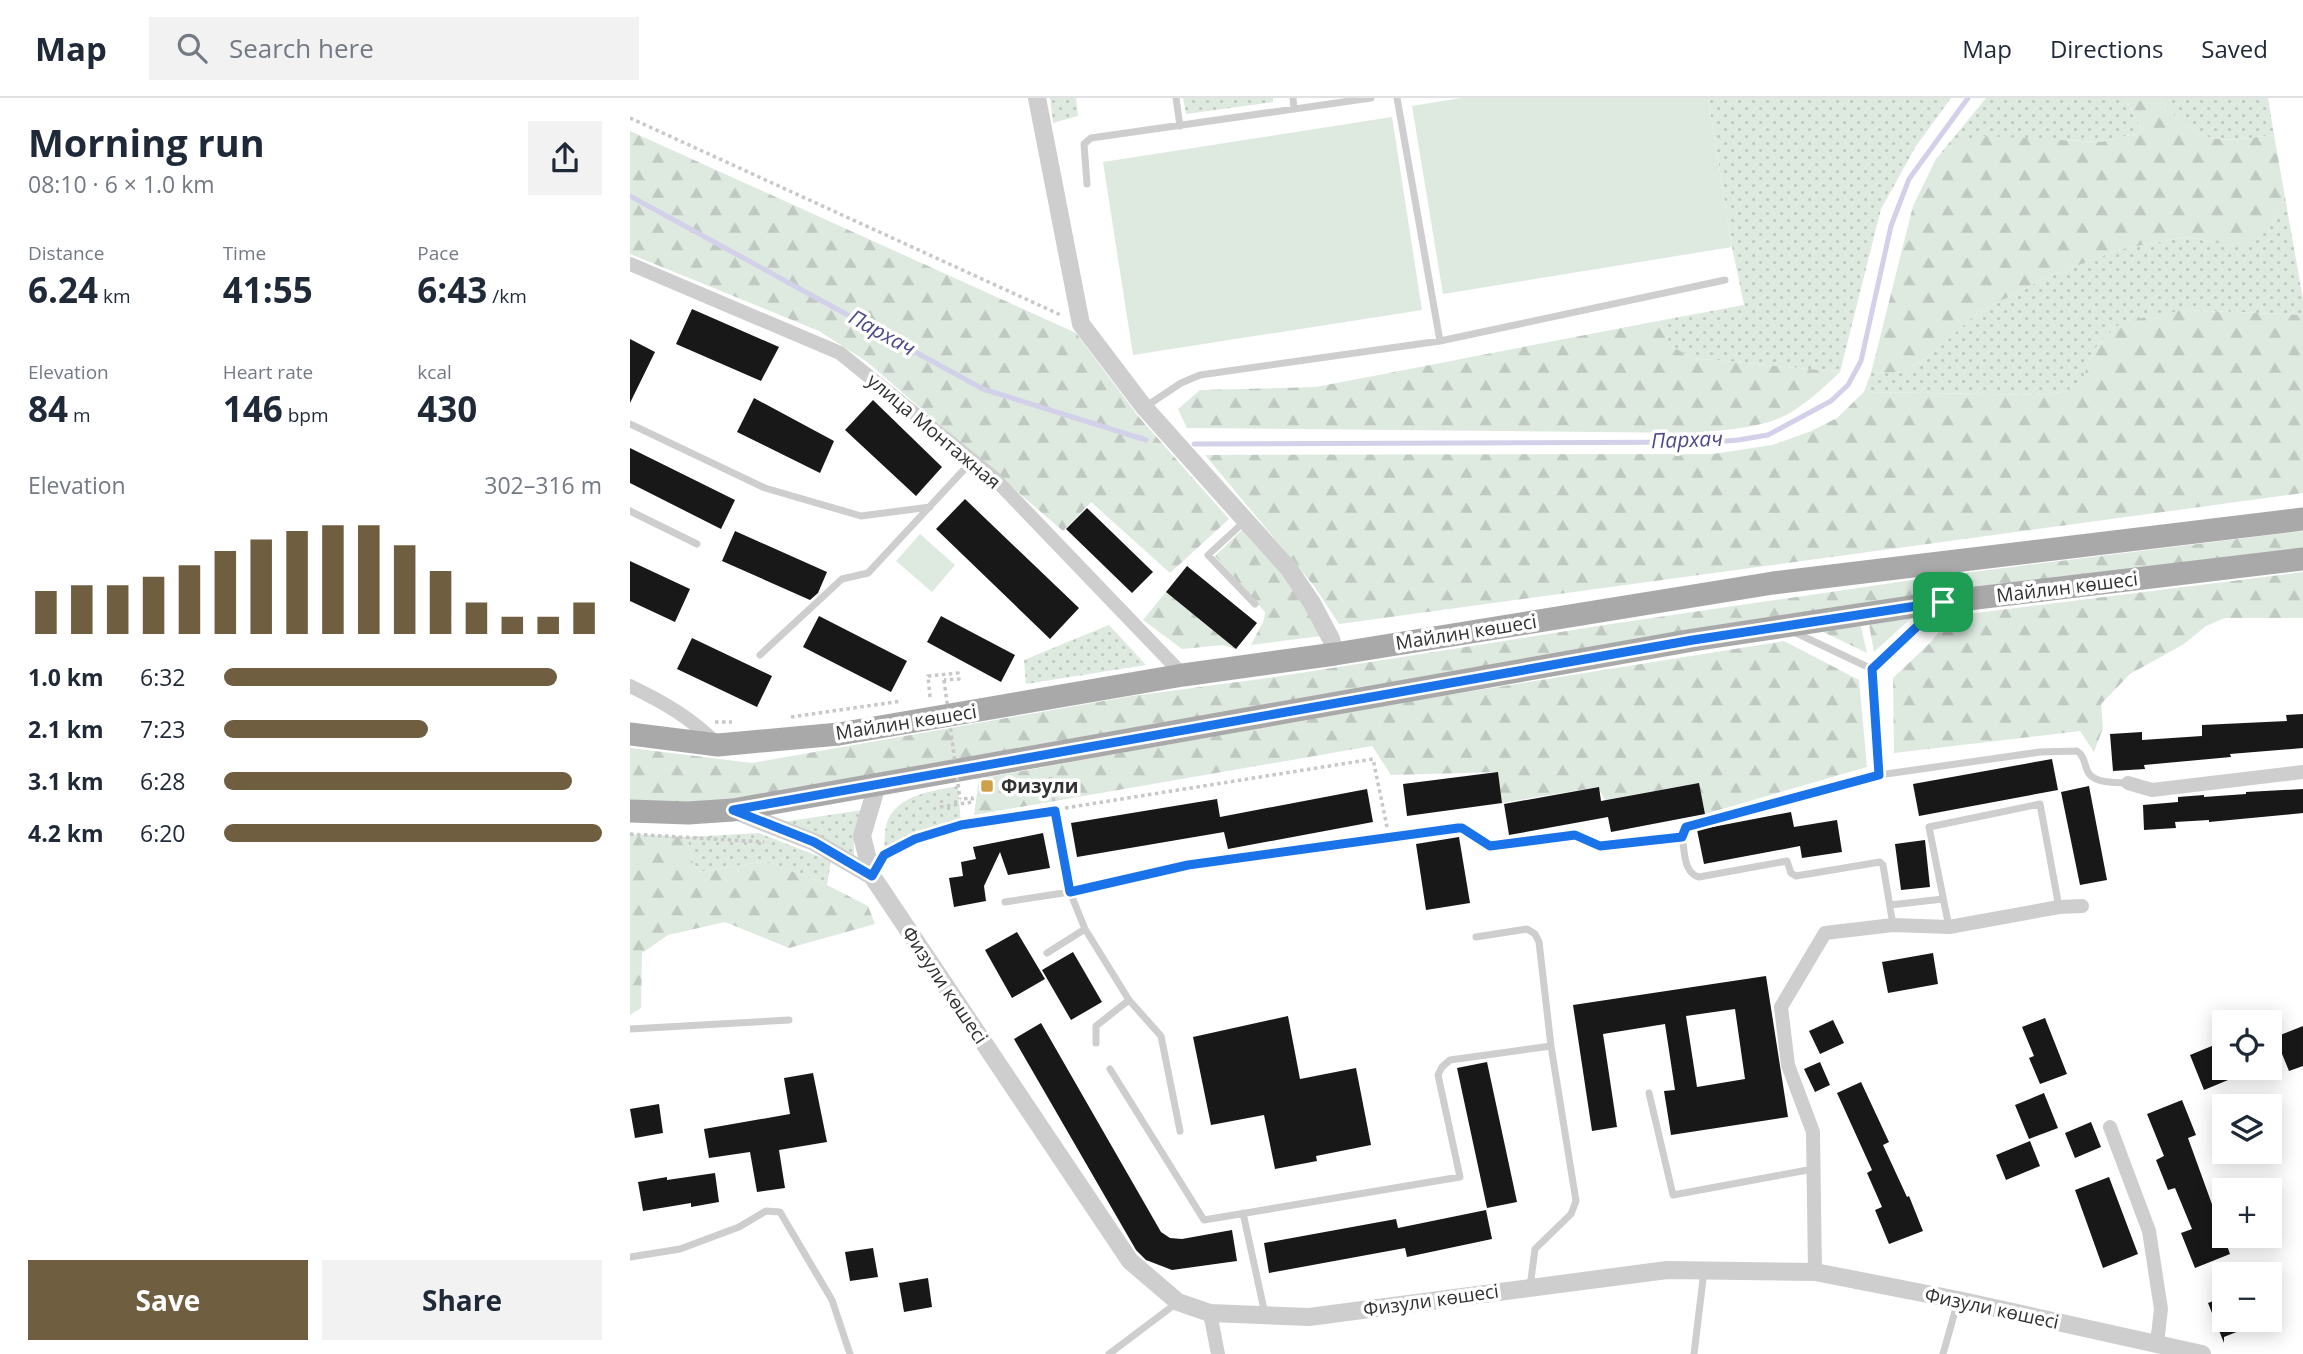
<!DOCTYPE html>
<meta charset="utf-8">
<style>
body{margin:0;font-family:"Open Sans",sans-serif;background:#f2f2f3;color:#1f2937;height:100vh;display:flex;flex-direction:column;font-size:26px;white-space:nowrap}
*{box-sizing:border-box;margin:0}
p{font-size:23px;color:#747a83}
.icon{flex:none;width:38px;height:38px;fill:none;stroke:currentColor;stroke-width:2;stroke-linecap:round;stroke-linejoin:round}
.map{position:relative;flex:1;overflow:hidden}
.sheet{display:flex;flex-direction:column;background:#fff;width:630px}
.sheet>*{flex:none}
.fabs{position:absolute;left:1582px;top:912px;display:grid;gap:14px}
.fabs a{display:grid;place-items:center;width:70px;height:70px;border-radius:0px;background:#fff;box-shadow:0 4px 18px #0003;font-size:35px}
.pin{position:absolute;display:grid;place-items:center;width:60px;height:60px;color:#fff;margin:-30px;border-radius:14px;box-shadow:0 4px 10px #0006}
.round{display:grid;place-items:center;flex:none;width:74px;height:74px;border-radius:0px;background:#f2f2f3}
.headline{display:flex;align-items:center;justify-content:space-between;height:119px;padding:0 28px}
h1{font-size:38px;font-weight:700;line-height:52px}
.metrics{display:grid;grid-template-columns:repeat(3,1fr);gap:10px;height:119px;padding:7px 28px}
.metrics div{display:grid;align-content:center}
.metrics b{font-size:35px;font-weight:700}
.metrics small{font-size:19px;font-weight:400}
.metrics p{font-size:19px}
.chart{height:196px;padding:14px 28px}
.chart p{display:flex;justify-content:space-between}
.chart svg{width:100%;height:126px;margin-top:7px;stroke:#6f5f40;stroke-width:6}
.button{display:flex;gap:14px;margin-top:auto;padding:14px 28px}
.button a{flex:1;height:80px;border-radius:0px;background:#6f5f40;color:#fff;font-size:28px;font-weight:700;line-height:80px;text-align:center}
.button a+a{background:#f2f2f3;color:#1f2937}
ul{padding:0 28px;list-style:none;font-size:23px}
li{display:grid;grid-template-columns:112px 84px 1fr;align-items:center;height:52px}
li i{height:18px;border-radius:9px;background:#6f5f40}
header{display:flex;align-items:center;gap:42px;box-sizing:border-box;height:98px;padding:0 35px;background:#fff;border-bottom:2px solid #e0e1e3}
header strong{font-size:33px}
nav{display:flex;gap:38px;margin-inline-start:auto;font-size:24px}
.search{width:490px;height:63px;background:#f2f2f3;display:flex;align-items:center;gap:18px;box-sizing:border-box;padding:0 24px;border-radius:0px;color:#747a83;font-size:26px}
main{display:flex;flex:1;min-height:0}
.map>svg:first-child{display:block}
.grass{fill:url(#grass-dots)}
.forest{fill:url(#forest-firs)}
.pitch{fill:#dee9e0}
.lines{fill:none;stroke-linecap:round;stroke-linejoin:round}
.stream{stroke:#d3d0e9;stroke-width:5}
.building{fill:#181818;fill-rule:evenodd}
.path{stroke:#c8c8c8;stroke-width:3.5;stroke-dasharray:3.5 3.5;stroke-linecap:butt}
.service{stroke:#cecece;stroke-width:7}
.minor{stroke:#cecece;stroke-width:14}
.tertiary{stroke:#cecece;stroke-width:18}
.primary{stroke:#a9a9a9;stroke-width:23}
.path-bridge{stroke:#c8c8c8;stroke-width:3.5;stroke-dasharray:3.5 3.5;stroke-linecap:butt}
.route-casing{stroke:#fff;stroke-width:14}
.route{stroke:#1a73e8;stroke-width:9}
.poi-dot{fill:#d0a04b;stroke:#fff;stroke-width:2.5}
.labels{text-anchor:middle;stroke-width:7;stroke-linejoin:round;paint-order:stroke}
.street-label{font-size:19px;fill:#313131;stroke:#fff}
.poi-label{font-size:19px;font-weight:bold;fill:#313131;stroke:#fff;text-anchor:start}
.water-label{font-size:21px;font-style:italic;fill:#4f488a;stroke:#fff}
</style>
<header>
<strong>Map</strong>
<div class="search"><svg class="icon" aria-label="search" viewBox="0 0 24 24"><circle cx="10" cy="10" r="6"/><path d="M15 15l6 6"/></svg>Search here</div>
<nav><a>Map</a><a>Directions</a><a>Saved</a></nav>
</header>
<main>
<section class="sheet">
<div class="headline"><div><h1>Morning run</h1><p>08:10 · 6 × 1.0 km</p></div><a class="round"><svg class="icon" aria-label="share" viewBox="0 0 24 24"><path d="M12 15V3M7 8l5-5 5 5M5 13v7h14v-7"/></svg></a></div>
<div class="metrics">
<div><p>Distance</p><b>6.24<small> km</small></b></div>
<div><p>Time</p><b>41:55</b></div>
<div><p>Pace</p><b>6:43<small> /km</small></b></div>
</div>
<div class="metrics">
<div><p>Elevation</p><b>84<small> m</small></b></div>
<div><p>Heart rate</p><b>146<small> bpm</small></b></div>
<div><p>kcal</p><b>430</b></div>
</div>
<div class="chart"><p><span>Elevation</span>302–316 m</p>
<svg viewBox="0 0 160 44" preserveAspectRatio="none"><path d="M5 44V29M15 44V27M25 44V27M35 44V24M45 44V20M55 44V15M65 44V11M75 44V8M85 44V6M95 44V6M105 44V13M115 44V22M125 44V33M135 44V38M145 44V38M155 44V33"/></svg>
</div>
<ul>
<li><b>1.0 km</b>6:32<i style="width:88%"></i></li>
<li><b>2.1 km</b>7:23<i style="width:54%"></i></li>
<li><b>3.1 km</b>6:28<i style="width:92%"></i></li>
<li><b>4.2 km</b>6:20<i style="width:100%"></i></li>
</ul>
<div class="button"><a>Save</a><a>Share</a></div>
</section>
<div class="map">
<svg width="1673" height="1256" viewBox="0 0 1673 1256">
<defs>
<pattern id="grass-dots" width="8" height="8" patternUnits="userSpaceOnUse" patternTransform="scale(1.75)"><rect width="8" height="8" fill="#dee9e0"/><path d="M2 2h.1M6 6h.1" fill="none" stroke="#bfc8c1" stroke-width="1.8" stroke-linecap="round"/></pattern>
<pattern id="forest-firs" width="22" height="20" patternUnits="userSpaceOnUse" patternTransform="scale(1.75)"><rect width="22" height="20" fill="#dee9e0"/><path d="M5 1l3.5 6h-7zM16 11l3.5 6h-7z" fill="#bfc8c1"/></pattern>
</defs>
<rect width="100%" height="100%" fill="#fff"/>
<path class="grass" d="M420 0H446L448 18 423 25Z
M553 0H643V4L556 16Z
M1078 0H1321L1286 48 1251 111 1210 274 1063 260 1041 248 1028 223 1114 207 1102 149Z
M1356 0H1495L1513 34 1471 44 1432 42 1323 47 1306 61Z
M1531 0H1638L1644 37C1625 39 1602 44 1583 40 1565 37 1538 16 1531 0Z
M1655 99 1673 201V217L1556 212 1487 228 1469 245 1459 262 1453 281 1437 293 1412 297 1234 294 1241 275 1272 274 1300 258 1347 215 1417 179 1491 151 1556 139 1601 148 1638 132Z
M479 527 516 567 396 586 394 562Z
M328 688 331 727 285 742 254 757C255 747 254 734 257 724 268 696 303 693 328 688Z
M232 712 224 735V761L153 724Z
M129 735 201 763 197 787 136 763 70 774 62 763 57 739Z"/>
<path class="forest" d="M1495 0H1531C1538 16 1565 37 1583 40 1602 44 1625 39 1644 37L1655 99 1638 132 1620 145 1601 148 1556 139 1491 151 1417 179 1347 215 1300 258 1272 274 1241 275 1283 108 1306 61 1323 47 1353 38 1471 44 1513 34Z
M0 33 446 235 508 318 599 421 540 475 461 404 433 433 236 263 189 233 0 156Z
M1556 212 1673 217V395L709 526 684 488 575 357 1083 356 1142 347 1179 334 1207 320 1234 294 1412 297 1437 293 1453 281 1459 262 1469 245 1487 228 1518 218Z
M1028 223 1041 248 1063 260 1210 274C1192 291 1172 310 1150 320 1123 331 1092 332 1064 335L557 330 548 311 570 292 686 289Z
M615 429 654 474 691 538 621 547 634 522 635 514 585 458Z
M1673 433V452L103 706 0 705V650L122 665 502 598 638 580 981 526 1310 478Z
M1673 474V520H1595L1576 528 1554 546 1500 576 1471 606 1473 630 1464 654 1450 633 1264 655 1263 580 1301 544 1321 518Z
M536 494 606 551 593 547 552 551 513 522Z
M1288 514 1244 554 1238 521Z
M1230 525 1237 555 1187 531Z
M1154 543 1229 582 1237 669 1075 716 1069 685 975 702 968 689 872 705 868 674 761 677 742 648 344 717 349 681 719 613Z
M0 736 57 739 62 763 70 774 136 763 197 787 238 808 245 826 159 850 95 824 38 837 12 855 11 910 0 917Z"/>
<path class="pitch" d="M831 0H1078L1102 149 813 196 782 8Z
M762 19 792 212 503 257 473 64Z
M290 436 325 467 302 494 266 463Z"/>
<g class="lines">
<path class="stream" d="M0 98 353 291 516 342
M564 346 1083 344 1108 342 1138 337 1201 303 1218 287 1231 263 1261 128 1279 81 1338 0"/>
</g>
<path class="building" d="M62 211 149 249 131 283 46 246Z
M0 241 25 254 0 305Z
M124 300 204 343 190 375 107 334Z
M243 302 312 369 286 398 215 332Z
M0 350 105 402 91 431 0 385Z
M335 401 449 510 420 541 306 431Z
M457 410 523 474 502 495 436 431Z
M105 433 197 474 188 495 180 502 92 463Z
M0 463 60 491 45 524 0 503Z
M557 468 627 525 606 551 536 494Z
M189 518 277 563 261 594 173 549Z
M311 518 385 557 371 584 297 544Z
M62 540 142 578 127 609 47 571Z
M1673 616V650L1600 656 1601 659 1514 667 1515 671 1483 673 1480 636 1512 634V642L1572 638V627L1657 623 1656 617Z
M1422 661 1428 692 1289 718 1283 686Z
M868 674 872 705 777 718 773 686Z
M1069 685 1075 716 981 734 978 719 879 737 874 706 969 689 971 703Z
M1459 688 1477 782 1450 787 1431 694Z
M737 691 743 724 598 751 594 734 447 759 441 725 587 701 590 719Z
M1673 691V715L1579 724V722L1545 724 1546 730 1514 732 1513 707 1548 704V699L1574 697V699L1616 696V694Z
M1161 714 1164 729 1207 722 1212 754 1172 760 1170 748 1074 766 1067 732Z
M413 735 420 770 378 777 370 754 354 788 356 803 324 809 319 780 333 778 331 764 346 761 343 749Z
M829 739 840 805 796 812 786 746Z
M1295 742 1300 789 1271 792 1265 746Z
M387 834 415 881 382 900 355 852Z
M443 854 472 904 441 922 412 872Z
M1303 855 1308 886 1258 895 1252 864Z
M1136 878 1158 1019 1041 1037 1034 993 1045 992 1035 926 973 936 987 1029 962 1033 943 907ZM1105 911 1115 981 1067 989 1056 918Z
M658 918 670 981 726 970 741 1047 686 1058 687 1063 645 1071 634 1017 581 1027 563 939Z
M1415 920 1437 976 1410 986 1399 960 1404 958 1392 929Z
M1203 922 1214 945 1190 956 1179 933Z
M411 925 531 1134 540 1140 552 1141 602 1132 607 1163 542 1172 516 1162 506 1152 384 941Z
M1673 928V968L1659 973 1645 939Z
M1594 943V970H1627L1574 992 1560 957Z
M857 964 887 1104 857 1110 827 970Z
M1190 964 1200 987 1185 994 1174 971Z
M183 975 197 1044 149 1052 155 1090 127 1094 120 1054 79 1060 74 1031 160 1016 154 980Z
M1231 984 1259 1044 1253 1047 1277 1099 1279 1098 1293 1133 1259 1146 1245 1112 1252 1109 1237 1075 1242 1072 1207 995Z
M1414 995 1428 1030 1399 1041 1385 1007Z
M1552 1002 1566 1037 1558 1040 1600 1156 1565 1170 1551 1135 1562 1131 1545 1090 1538 1092 1526 1062 1534 1058 1517 1016Z
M29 1006 33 1035 5 1040 0 1011Z
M1461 1024 1471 1049 1445 1060 1435 1035Z
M1400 1043 1410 1068 1376 1082 1366 1057Z
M85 1075 89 1104 61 1109V1105L13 1113 8 1084 37 1079V1082Z
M1479 1079 1508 1156 1473 1170 1445 1092Z
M856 1112 862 1141 777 1159 775 1150 639 1175 634 1145 766 1121 768 1130Z
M243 1150 248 1179 220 1183 215 1154Z
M298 1180 302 1209 274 1214 269 1185Z
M1594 1199V1222H1636L1594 1239V1245L1578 1205Z"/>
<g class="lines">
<path class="path" d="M0 20 433 218
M300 599 298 578 328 575 329 581 314 582
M161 619 272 603
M85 624H102
M420 679 424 704
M310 709 343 704 342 700 330 701
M435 710 743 661 757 729
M0 736 134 744
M254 758C308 728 354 724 414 715"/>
<path class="service" d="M546 0 550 28
M663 0 664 11
M767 0 810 243
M457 86 454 46 461 40 741 0
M515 309 551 285 570 277 810 243 1095 182
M0 326 135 390 231 418 300 409
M0 413 67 446
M615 423 578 457 625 506
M1164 534 1242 571
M130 557 212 481 238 475 342 363
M1249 677 1242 571 1304 512
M425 713 440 794 455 831 499 902 466 928V945
M1052 739C1055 753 1053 775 1069 779L1157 763 1161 775 1166 778 1250 764 1253 767 1263 827
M375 804 440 794 557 767 828 730 860 748 945 737 969 748 1052 739 1056 729 1249 677 1410 654 1447 653C1454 658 1454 664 1457 672 1462 686 1485 684 1498 685
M1260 807 1313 801
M1319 829 1299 729 1410 706 1429 809
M846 839 897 831 905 836 909 844 921 948 946 1103 941 1116 905 1151 900 1189
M417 855 455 831
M499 902 531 938 550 1033
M0 931 159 922
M480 971 574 1122 830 1079 808 977 812 969 820 962 921 948
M1019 995 1043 1097 1183 1071
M613 1115 635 1216
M0 1159 50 1151 109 1129 136 1113 150 1114 202 1202 220 1256
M479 1256 548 1204
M1064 1256 1074 1173
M1313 1256 1328 1203"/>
<path class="minor" d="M0 166 210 255 364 380 553 577
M0 588C33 604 60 619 87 646
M1498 685 1522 692 1673 674
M1480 1029 1519 1133 1531 1211 1527 1245
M1185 1174 1183 1034 1158 967 1151 909 1195 835 1263 827 1319 829 1429 809 1452 808
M580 1215 588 1256"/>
<path class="tertiary" d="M407 0 451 226 514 309 659 471 682 505 701 541 705 556
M247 687 232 738 242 778 500 1163 548 1204 580 1215 679 1219 1037 1172 1185 1174 1328 1202 1572 1256
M103 712 184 744 242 778"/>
<path class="primary" d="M0 636 88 647 209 636 553 577 705 556 1143 485 1673 421
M0 713 58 715 103 712 1063 542 1313 504 1673 461"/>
<path class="path-bridge" d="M314 582 330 701"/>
</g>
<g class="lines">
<defs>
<path id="route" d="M1313 504 1242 571 1249 677 1056 729 1052 739 970 748 945 737 860 748 832 730H828L558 767 440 794 425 713 331 727 285 741 254 757 242 778 184 744 103 712 1063 542Z"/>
</defs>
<use href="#route" class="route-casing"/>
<use href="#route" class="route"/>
</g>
<rect class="poi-dot" x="350" y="681" width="14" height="14" rx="3.5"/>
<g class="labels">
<g class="street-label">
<text transform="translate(304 333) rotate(40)" y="7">улица Монтажная</text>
<text transform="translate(1437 489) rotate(-7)" y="7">Майлин көшесі</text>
<text transform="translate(836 534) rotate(-9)" y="7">Майлин көшесі</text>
<text transform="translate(276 624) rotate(-9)" y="7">Майлин көшесі</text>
<text transform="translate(315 887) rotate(56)" y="7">Физули көшесі</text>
<text transform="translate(801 1202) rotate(-8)" y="7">Физули көшесі</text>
<text transform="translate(1362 1210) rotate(12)" y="7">Физули көшесі</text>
</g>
<g class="poi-label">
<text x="371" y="695">Физули</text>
</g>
<g class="water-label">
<text transform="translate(252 235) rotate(29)" y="7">Пархач</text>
<text transform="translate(1057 342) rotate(-2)" y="7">Пархач</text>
</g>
</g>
</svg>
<div class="fabs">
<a><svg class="icon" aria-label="locate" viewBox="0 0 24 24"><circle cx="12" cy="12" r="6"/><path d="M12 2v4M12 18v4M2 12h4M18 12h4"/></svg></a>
<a><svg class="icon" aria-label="layers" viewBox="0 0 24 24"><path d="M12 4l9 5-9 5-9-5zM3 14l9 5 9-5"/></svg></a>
<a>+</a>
<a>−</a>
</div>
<div class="pin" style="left:1313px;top:504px;background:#1e9e55"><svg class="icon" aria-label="arrive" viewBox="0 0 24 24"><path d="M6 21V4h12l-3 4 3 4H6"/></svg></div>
</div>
</main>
